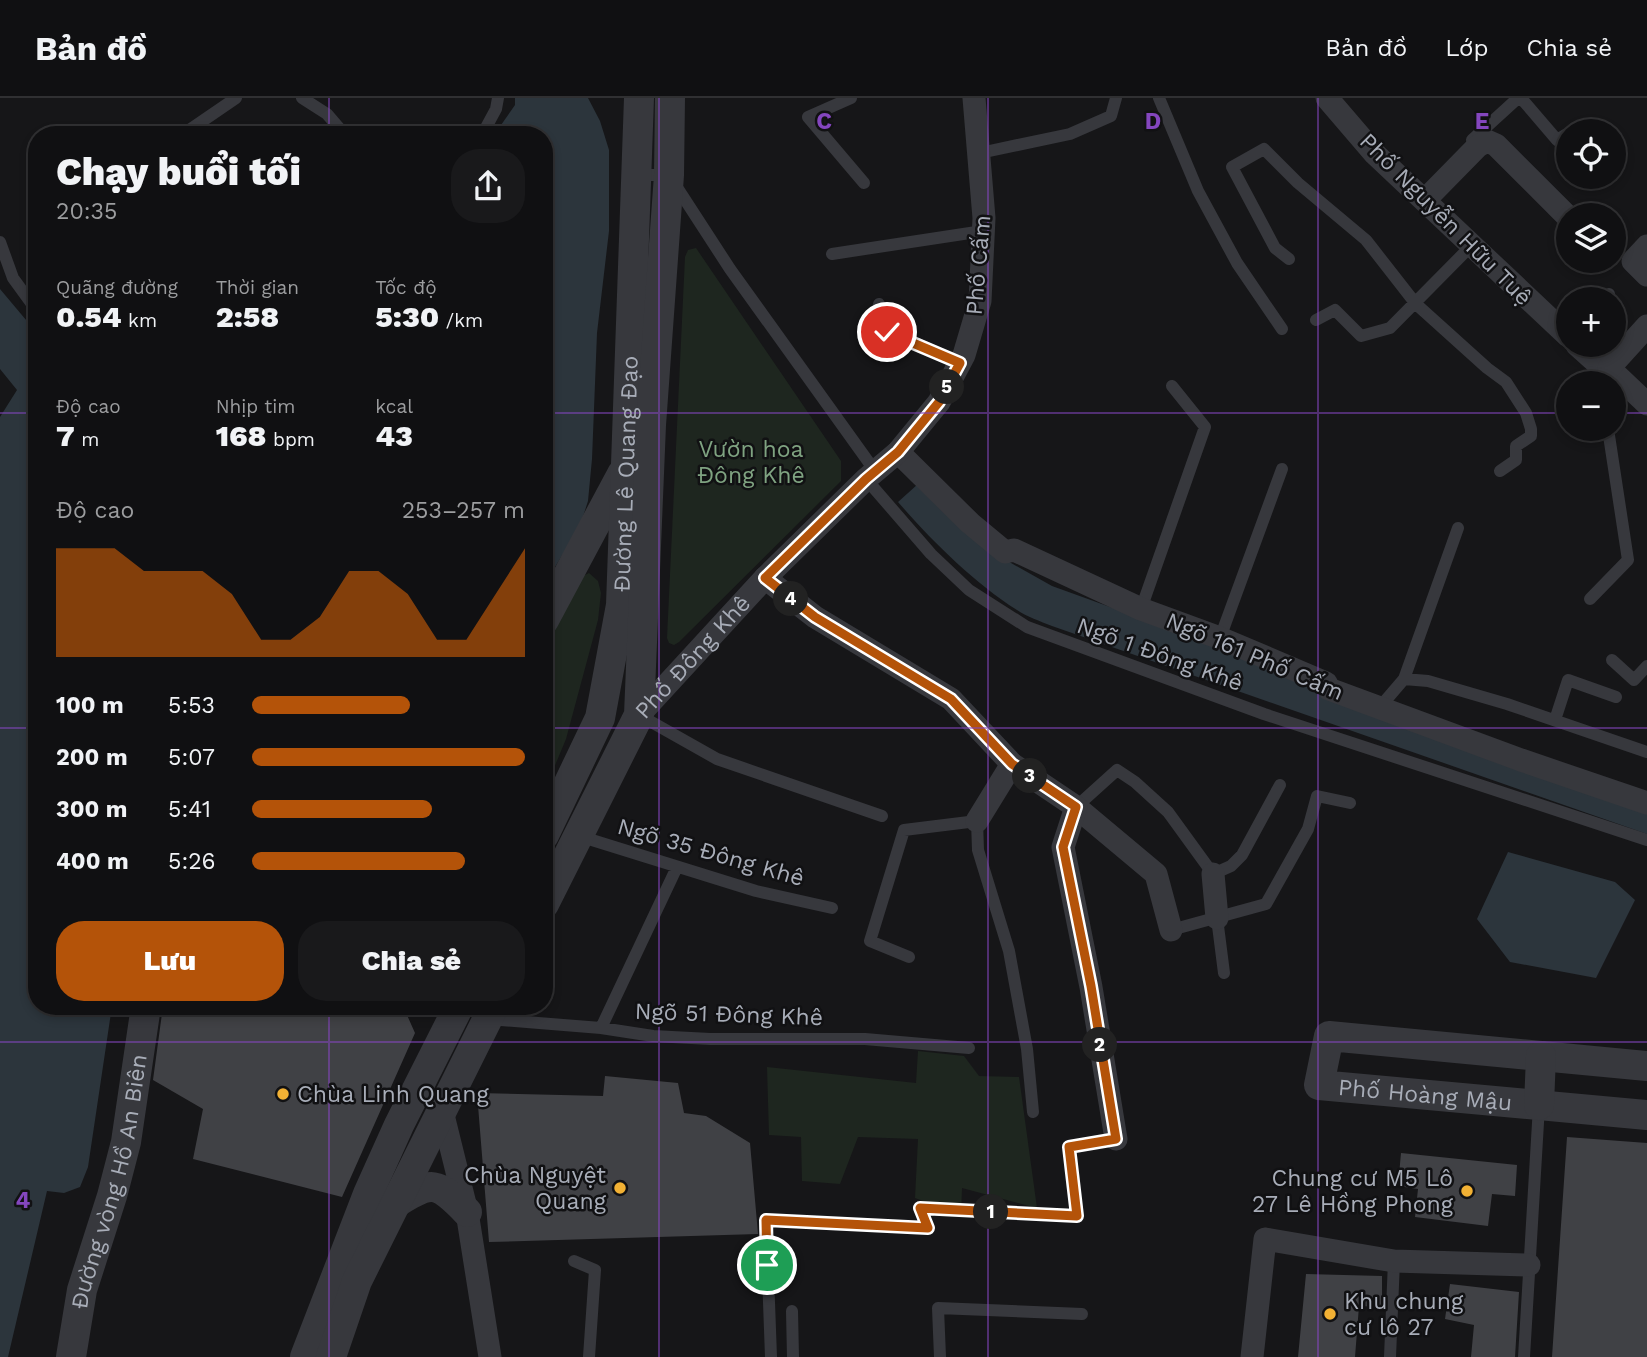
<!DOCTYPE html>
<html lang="vi">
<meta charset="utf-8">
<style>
body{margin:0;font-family:"Work Sans",sans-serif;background:#19191b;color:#f1f3f6;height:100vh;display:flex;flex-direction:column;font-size:26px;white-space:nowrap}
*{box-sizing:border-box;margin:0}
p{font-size:23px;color:#9c9d9f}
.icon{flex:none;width:38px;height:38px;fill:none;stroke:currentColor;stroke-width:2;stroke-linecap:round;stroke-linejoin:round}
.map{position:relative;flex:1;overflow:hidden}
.details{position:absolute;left:28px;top:28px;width:525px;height:889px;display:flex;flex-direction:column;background:#101012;border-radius:28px;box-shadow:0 4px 10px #0003,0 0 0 2px #303032}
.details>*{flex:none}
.controls{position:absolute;left:1556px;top:21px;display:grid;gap:14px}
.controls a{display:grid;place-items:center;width:70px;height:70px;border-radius:50%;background:#101012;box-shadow:0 4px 10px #0003,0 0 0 2px #303032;font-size:35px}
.pin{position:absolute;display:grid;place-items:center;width:60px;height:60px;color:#fff;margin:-30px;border:4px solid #fff;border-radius:50%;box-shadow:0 2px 7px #0007}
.km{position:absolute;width:35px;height:35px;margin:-18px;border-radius:50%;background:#222;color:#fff;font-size:19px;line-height:35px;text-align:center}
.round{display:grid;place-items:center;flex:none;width:74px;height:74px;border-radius:28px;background:#19191b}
.summary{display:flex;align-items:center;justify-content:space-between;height:119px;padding:0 28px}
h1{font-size:38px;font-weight:800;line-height:52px}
.figures{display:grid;grid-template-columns:repeat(3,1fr);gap:10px;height:119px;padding:7px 28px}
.figures div{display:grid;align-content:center}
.figures b{font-size:30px;font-weight:800}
.figures small{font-size:19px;font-weight:400}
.figures p{font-size:19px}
.chart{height:196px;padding:14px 28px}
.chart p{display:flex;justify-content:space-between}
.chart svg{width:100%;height:126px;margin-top:7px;fill:#b45309;opacity:.7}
.primary-button{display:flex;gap:14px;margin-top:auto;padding:14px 28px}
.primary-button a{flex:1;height:80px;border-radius:28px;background:#b45309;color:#fff;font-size:28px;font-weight:800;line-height:80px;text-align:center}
.primary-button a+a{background:#19191b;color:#f1f3f6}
ul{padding:0 28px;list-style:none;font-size:23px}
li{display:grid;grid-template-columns:112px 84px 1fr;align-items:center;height:52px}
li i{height:18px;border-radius:9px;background:#b45309}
header{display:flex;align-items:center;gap:42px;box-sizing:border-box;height:98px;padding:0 35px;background:#101012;border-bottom:2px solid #303032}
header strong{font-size:33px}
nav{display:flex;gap:38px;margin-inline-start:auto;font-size:24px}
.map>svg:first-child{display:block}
.green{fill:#1e261f}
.water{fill:#2c353c}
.building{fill:#404145}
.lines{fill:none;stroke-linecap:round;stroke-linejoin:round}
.service{stroke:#37383d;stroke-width:12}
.minor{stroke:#37383d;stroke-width:23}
.tertiary{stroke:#37383d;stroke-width:30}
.route-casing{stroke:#fff;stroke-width:14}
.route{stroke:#b45309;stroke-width:9}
.grid{fill:none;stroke:#8446be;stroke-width:2;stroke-opacity:0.55}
.poi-dot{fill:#f2b134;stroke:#111113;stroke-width:2.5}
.labels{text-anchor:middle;stroke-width:5;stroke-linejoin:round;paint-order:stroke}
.street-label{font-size:23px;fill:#a8adb8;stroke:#111113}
.park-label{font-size:23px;fill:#7fa381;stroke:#111113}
.poi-label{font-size:23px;fill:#a8adb8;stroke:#111113;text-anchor:start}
.grid-label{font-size:23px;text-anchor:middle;font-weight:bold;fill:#8446be;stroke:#111113;stroke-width:5;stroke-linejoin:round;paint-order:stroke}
</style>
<header>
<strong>Bản đồ</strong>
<nav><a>Bản đồ</a><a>Lớp</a><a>Chia sẻ</a></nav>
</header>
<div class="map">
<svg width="1647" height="1259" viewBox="0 0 1647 1259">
<rect width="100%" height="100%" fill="#161618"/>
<path class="green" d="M696 150 841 363V383L679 544 674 547 669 545 667 540 685 159 688 152Z
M589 475 598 483 601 495 598 522 566 641 544 694V541L575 482Z
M918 953 964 958 979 978 1019 979 1037 1110 962 1090 961 1117 915 1100 918 1041 858 1039 840 1086 802 1083 801 1039 769 1037 767 969 916 985Z"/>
<path class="water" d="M515 0H588L600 23 609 52V133L597 235 592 361 588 403 580 428 544 487V37H494L515 7Z
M0 191 37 235V908H112L88 1069 80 1089 64 1095 47 1093 8 1259H0V319L17 292 0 271Z
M918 386 964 431 1011 465 1052 488 1406 616 1647 696V736L1052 528C1040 523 1027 519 1017 512 973 484 932 443 898 404Z
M1508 754 1615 784 1635 802 1596 880 1510 864 1477 821Z"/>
<path class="building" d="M163 908H403L415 935 342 1099 193 1061 203 1011 153 982Z
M605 978 678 985 684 1015 706 1018 750 1045 758 1136 489 1144 477 995 603 998Z
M1567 1039 1647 1045V1259H1552Z
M1401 1055 1517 1067 1515 1098 1492 1096 1488 1128 1415 1119 1418 1091 1398 1088Z
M1306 1176 1382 1178V1209L1359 1208 1355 1259H1298Z
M1450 1186 1519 1194 1515 1259H1471L1474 1227 1445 1221Z"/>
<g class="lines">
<path class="service" d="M302 0 327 16 345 37
M851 0 808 19 864 85
M1159 0 1198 93 1237 165 1282 231
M1521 0 1557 42 1567 36 1568 38
M182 37 236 0
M482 37 496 11 498 0
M1472 42 1518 0
M980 55 1070 36 1111 18 1116 0
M635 77H669L730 171 875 373
M0 144 13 180 37 213
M832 156 983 133
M1289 161 1275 150 1232 69 1264 51 1298 85 1366 142 1416 206 1487 270 1506 284 1526 315 1531 331V338L1516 348V362L1500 373
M1604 201 1609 196
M879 206 875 227 960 265
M1316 222 1335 212 1361 238 1390 230 1472 147
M1597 265 1600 285
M866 381 931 456 969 492 1027 529 1264 616 1647 742
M1590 501 1628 462 1608 331
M1141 511 1205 329 1172 288
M1220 540 1282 371
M1612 562 1634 582 1647 568
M1404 581 1458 430
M1391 613 1386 602 1404 581 1428 583 1507 606 1647 654
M639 617 717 661 882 718
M1555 622 1568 582 1616 599
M1076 709 1117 672 1135 684 1168 714 1213 776 1231 768 1242 757 1280 687
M579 738 756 793 832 810
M1217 820 1224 875
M1171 832 1266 806 1308 731 1317 698 1350 705
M909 859 870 843 904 732 977 723 978 752 1009 853 1027 951 1033 1014
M488 921 601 930 653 938 710 941H865L969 950
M601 930 677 769
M574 1163 595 1172 589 1259
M792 1213 793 1259
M771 1259 766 1122 928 1130 920 1110 1077 1118 1069 1049 1116 1041
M940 1259 938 1210 1082 1216
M1390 1259 1394 1163
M1524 1259 1539 1008"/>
<g class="minor">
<path d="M1327 0 1375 56 1568 238"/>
<path d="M1425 102 1478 48 1487 43 1496 47 1568 119"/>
<path d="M1647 148 1633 163 1647 177"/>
<path d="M1577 247 1597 265 1609 270 1647 306"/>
<path d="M1609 270 1647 228"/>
<path d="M898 354 970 425 1005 454 1014 452 1141 511 1220 540 1326 585 1329 591 1521 662 1647 705"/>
<path d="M765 480 815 519 951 601 1012 666 1076 709 1156 776 1171 832"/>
<path id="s1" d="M639 617 765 480 866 381 898 354 939 304 964 257 980 203 984 120 974 0"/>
<path d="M1076 709 1063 749 1091 889 1116 1041"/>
<path d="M977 723 1012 666"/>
<path d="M1213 776 1217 820"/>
<path d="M442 1013 467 1114 490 1259"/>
<path d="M1252 1259 1265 1141 1394 1163 1529 1167"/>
</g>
<g class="tertiary">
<path d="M544 522 622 376"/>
<path id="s2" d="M544 737 600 620 621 507 639 0"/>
<path d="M544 806 639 617 651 327 669 77 670 0"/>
<path id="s3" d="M1647 968 1329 938 1319 987 1647 1017"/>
<path d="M1539 1007 1541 958"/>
<path d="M396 1105C432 1082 437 1083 467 1114"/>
<path id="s4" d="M71 1259 82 1192 112 1098 126 1044 146 908"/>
<path d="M305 1259 368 1096 399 1027 459 908"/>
<path d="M331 1259 357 1183 494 908"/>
</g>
</g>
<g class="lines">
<defs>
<path id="route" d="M767 1167 766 1122 928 1130 920 1110 1077 1118 1069 1049 1116 1041 1091 888 1063 749 1076 709 1012 666 951 601 815 519 765 480 866 381 898 354 939 304 960 265 887 234"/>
</defs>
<use href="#route" class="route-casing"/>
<use href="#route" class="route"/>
</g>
<path class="grid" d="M329 0V37M659 0V1259M988 0V1259M1318 0V1259M0 315H37M544 315H1568M1614 315H1647M0 630H37M544 630H1647M329 908V1259M0 944H1647"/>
<g class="poi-dot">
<circle cx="283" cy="996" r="7"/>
<circle cx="620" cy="1090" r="7"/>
<circle cx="1467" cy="1093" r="7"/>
<circle cx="1330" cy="1216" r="7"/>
</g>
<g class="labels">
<g class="street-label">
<text transform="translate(1446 121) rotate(45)" y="8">Phố Nguyễn Hữu Tuệ</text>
<text transform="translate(978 167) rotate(-85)" y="8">Phố Cấm</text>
<text dy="8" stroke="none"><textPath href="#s2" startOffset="376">Đường Lê Quang Đạo</textPath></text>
<text transform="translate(1160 556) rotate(20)" y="8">Ngõ 1 Đông Khê</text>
<text transform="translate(1255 558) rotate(23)" y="8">Ngõ 161 Phố Cấm</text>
<text dy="8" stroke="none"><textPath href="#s1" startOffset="79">Phố Đông Khê</textPath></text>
<text transform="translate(711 754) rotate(16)" y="8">Ngõ 35 Đông Khê</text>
<text transform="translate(729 916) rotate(2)" y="8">Ngõ 51 Đông Khê</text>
<text dy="8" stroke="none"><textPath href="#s3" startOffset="476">Phố Hoàng Mậu</textPath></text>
<text dy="8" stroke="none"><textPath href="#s4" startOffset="180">Đường vòng Hồ An Biên</textPath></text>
</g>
<g class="park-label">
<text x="751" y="359">Vườn hoa<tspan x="751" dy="26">Đông Khê</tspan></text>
</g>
<g class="poi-label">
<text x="297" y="1004">Chùa Linh Quang</text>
<text x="606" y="1085" text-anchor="end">Chùa Nguyệt<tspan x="606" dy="26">Quang</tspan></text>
<text x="1453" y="1088" text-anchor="end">Chung cư M5 Lô<tspan x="1453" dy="26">27 Lê Hồng Phong</tspan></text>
<text x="1344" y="1211">Khu chung<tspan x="1344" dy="26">cư lô 27</tspan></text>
</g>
</g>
<g class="grid-label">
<text x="824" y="31">C</text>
<text x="1153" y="31">D</text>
<text x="1482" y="31">E</text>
<text x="23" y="1110">4</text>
</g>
</svg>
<div class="controls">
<a><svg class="icon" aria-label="locate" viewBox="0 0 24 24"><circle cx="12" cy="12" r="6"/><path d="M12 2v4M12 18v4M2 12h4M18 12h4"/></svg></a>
<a><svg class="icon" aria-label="layers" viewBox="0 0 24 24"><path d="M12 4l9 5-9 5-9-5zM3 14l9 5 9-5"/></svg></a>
<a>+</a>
<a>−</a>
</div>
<div class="pin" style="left:767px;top:1167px;background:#1e9e55"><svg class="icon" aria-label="arrive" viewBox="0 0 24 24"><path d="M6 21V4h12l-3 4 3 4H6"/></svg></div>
<div class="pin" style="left:887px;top:234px;background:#d93025"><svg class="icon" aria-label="check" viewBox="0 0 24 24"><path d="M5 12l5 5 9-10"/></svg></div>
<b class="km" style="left:991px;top:1114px">1</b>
<b class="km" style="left:1100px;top:947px">2</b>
<b class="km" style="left:1030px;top:678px">3</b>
<b class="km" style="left:791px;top:501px">4</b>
<b class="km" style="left:947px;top:289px">5</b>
<section class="details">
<div class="summary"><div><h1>Chạy buổi tối</h1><p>20:35</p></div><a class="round"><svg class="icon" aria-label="share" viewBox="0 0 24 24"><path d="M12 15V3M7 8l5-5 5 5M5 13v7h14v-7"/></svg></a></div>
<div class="figures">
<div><p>Quãng đường</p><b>0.54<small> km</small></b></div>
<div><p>Thời gian</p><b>2:58</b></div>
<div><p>Tốc độ</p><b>5:30<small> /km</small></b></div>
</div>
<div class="figures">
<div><p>Độ cao</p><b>7<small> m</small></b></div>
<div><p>Nhịp tim</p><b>168<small> bpm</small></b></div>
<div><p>kcal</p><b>43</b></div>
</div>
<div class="chart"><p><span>Độ cao</span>253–257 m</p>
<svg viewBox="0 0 160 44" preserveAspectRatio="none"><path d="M0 44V6L10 6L20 6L30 14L40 14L50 14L60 22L70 38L80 38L90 30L100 14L110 14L120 22L130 38L140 38L150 22L160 6V44z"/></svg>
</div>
<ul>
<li><b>100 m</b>5:53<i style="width:58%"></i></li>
<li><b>200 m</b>5:07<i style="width:100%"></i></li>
<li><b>300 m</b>5:41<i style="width:66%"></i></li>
<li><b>400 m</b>5:26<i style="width:78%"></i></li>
</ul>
<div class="primary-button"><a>Lưu</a><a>Chia sẻ</a></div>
</section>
</div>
